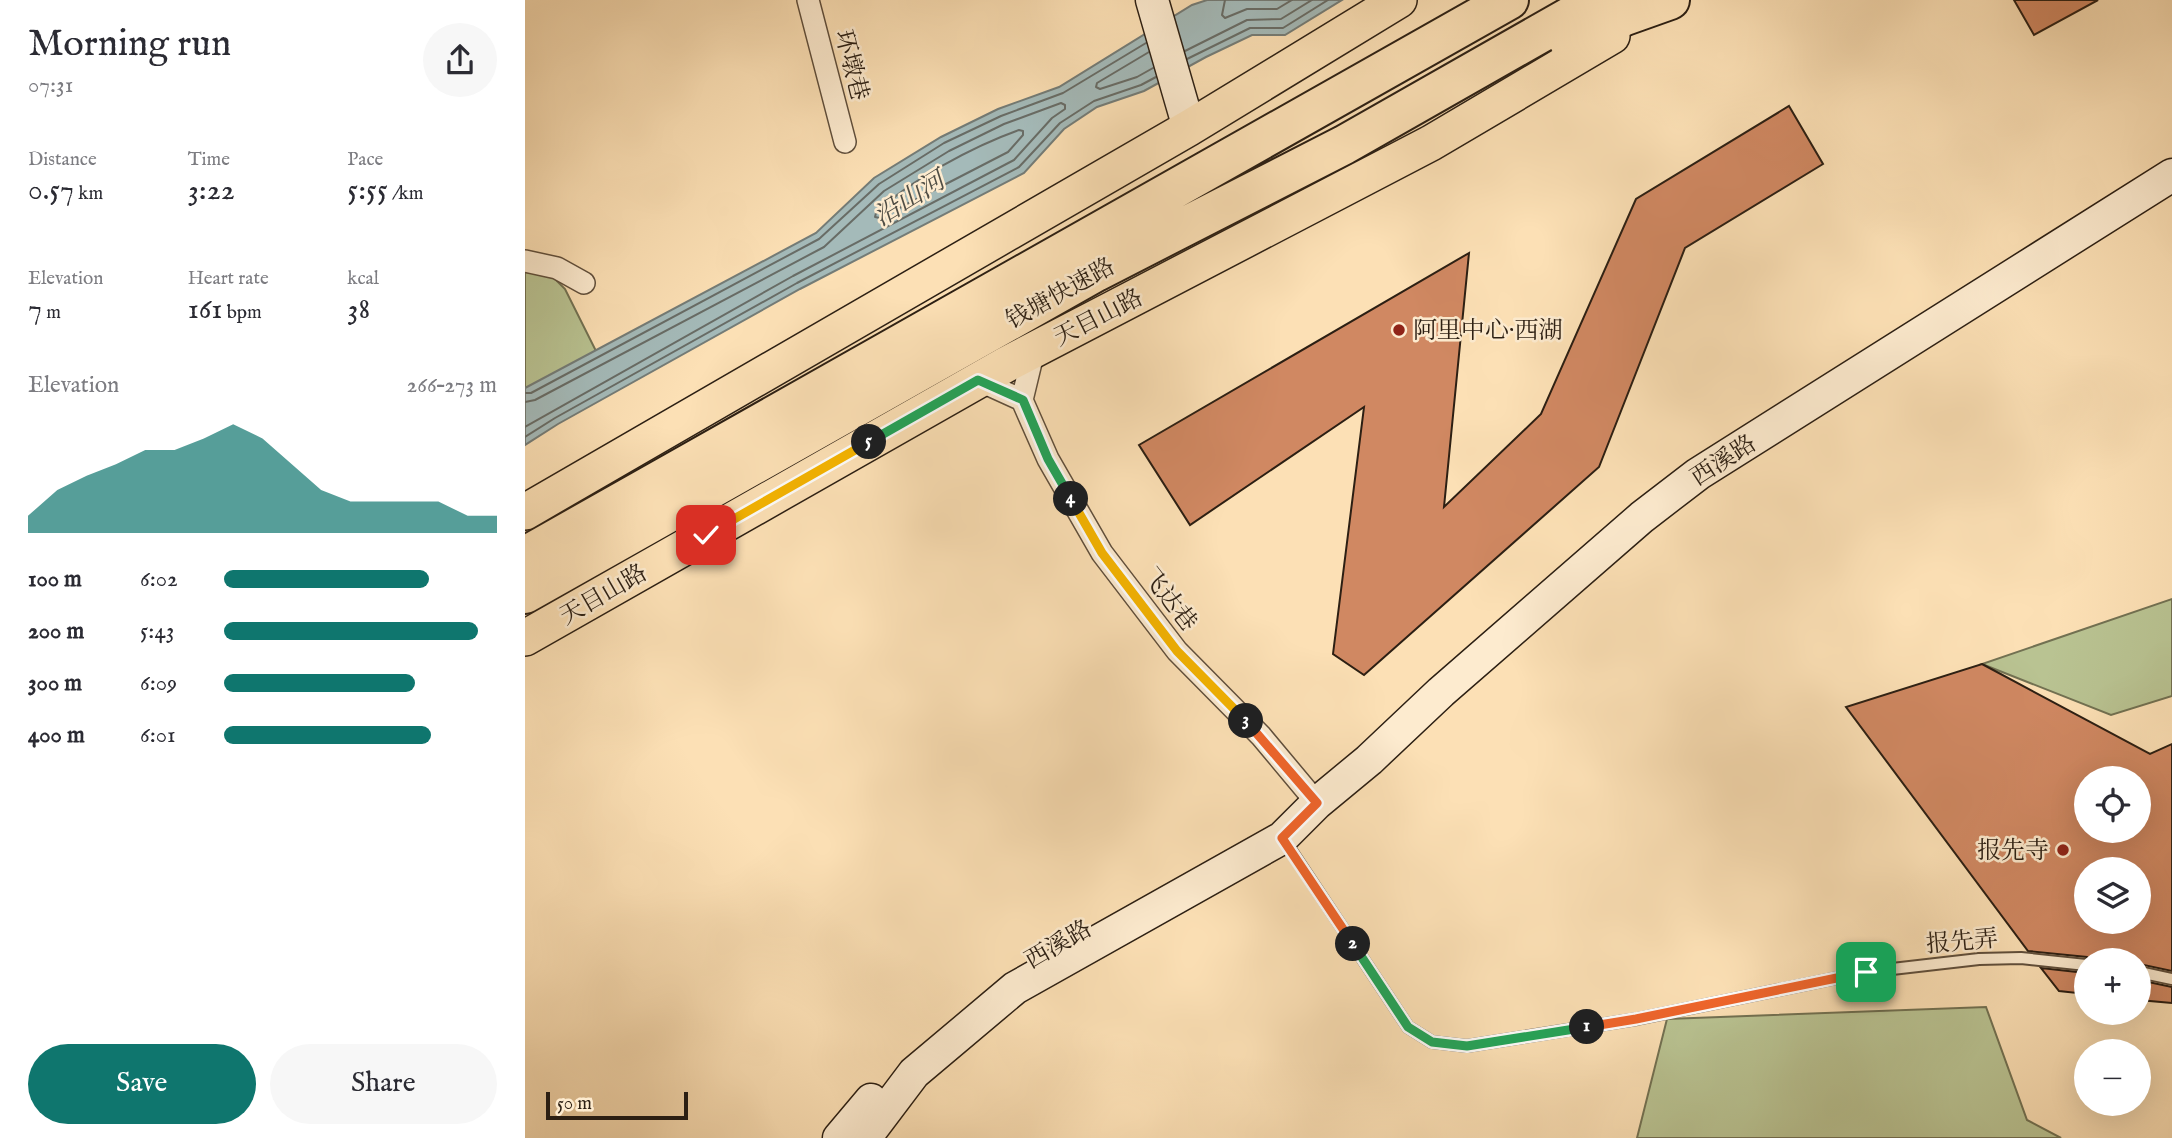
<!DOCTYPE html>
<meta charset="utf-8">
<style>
body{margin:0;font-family:"IM FELL English","Noto Serif SC",serif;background:#f7f7f7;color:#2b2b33;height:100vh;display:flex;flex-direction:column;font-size:26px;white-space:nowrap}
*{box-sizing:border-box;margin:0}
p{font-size:23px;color:#7c7c81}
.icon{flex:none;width:38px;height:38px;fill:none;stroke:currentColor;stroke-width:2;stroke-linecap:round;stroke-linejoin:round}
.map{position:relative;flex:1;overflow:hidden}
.drawer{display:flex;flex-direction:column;background:#fff;width:525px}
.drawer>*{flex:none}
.fabs{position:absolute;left:1549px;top:766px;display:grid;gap:14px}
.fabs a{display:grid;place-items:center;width:77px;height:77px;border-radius:50%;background:#fff;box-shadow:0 7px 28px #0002;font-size:35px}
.scale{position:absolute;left:21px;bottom:18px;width:142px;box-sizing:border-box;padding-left:7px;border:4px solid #2c1f13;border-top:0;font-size:19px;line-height:24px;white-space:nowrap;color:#2c1f13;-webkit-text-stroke:5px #fdebcf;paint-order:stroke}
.pin{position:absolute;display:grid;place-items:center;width:60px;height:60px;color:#fff;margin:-30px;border-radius:14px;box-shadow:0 4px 10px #0006}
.km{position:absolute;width:35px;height:35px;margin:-18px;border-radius:50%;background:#222;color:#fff;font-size:19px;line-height:35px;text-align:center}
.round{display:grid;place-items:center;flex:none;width:74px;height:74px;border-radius:37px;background:#f7f7f7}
.head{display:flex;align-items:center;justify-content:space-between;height:119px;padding:0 28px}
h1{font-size:38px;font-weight:600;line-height:52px}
.stats{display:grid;grid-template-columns:repeat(3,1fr);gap:10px;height:119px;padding:7px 28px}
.stats div{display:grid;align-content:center}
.stats b{font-size:30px;font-weight:600}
.stats small{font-size:19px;font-weight:400}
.stats p{font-size:19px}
.chart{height:196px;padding:14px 28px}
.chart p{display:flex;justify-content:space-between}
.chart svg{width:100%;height:126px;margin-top:7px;fill:#0f766e;opacity:.7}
.primary-button{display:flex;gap:14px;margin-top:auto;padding:14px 28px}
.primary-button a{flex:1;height:80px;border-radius:42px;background:#0f766e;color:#fff;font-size:28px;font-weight:600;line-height:80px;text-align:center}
.primary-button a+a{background:#f7f7f7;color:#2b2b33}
ul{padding:0 28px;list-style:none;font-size:23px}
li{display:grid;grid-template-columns:112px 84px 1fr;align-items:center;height:52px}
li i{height:18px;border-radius:9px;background:#0f766e}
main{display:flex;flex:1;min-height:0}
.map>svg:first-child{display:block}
.green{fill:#b9c392;stroke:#727152;stroke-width:2}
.water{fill:#a4bab9;stroke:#747c77;stroke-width:2}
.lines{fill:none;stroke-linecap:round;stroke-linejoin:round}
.shore{stroke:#686c66;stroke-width:2}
.building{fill:#d08862;stroke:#2c1f13;stroke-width:2;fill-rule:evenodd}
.lane-casing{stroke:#604f3c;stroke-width:14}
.street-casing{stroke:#604f3c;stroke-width:24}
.secondary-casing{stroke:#2c1f13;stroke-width:35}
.primary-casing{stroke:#2c1f13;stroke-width:38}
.highway-casing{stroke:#2c1f13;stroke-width:42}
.lane{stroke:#fdebcf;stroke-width:10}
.street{stroke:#fdebcf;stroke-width:21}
.secondary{stroke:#fdebcf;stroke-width:32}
.primary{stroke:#fce0b5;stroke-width:35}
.highway{stroke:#fce0b5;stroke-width:38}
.split-1-casing{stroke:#fff;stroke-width:14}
.split-2-casing{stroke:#fff;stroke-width:14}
.split-3-casing{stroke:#fff;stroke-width:14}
.split-4-casing{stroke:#fff;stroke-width:14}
.split-5-casing{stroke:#fff;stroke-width:14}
.split-6-casing{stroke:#fff;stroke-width:14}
.split-1{stroke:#f0652b;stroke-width:9}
.split-2{stroke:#22a559;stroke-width:9}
.split-3{stroke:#f0652b;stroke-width:9}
.split-4{stroke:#f5b400;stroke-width:9}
.split-5{stroke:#22a559;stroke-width:9}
.split-6{stroke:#f5b400;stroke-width:9}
.poi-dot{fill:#8f2418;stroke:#fdebcf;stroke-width:2.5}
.labels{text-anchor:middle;stroke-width:5;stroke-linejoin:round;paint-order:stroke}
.street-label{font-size:24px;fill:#2c1f13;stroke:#fdebcf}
.poi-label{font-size:24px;fill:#2c1f13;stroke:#fdebcf;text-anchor:start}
.water-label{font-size:26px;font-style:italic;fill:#504e45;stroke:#fdebcf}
</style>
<main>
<section class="drawer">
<div class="head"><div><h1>Morning run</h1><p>07:31</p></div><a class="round"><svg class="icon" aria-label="share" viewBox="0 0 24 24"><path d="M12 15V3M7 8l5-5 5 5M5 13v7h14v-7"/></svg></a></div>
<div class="stats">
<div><p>Distance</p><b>0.57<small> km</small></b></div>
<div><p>Time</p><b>3:22</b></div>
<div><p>Pace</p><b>5:55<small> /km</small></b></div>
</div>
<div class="stats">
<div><p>Elevation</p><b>7<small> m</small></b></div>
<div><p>Heart rate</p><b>161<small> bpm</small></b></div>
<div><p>kcal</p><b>38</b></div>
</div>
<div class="chart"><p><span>Elevation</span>266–273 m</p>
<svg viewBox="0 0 160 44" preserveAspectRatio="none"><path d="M0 44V38L10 29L20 24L30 20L40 15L50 15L60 11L70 6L80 11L90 20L100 29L110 33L120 33L130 33L140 33L150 38L160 38V44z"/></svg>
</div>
<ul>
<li><b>100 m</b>6:02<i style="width:75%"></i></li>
<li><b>200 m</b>5:43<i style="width:93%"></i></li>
<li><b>300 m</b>6:09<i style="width:70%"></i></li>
<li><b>400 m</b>6:01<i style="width:76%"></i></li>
</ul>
<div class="primary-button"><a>Save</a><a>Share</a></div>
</section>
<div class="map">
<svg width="1647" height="1138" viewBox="0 0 1647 1138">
<rect width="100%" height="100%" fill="#fce0b5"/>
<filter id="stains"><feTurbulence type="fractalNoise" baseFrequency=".00286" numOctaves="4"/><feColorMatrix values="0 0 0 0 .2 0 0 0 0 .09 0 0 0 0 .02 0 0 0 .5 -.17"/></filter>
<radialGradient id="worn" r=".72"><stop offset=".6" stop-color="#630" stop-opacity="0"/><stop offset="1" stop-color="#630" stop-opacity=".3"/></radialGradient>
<path class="green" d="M0 272 27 276 40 289 76 361 0 398Z
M1647 599V696L1586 715 1457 664Z
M1461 1007 1502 1120 1536 1138H1112L1142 1019Z"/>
<path class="water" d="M682 0H817L760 35H727L681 57 619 91 572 107 539 129 499 173 275 289 33 424 0 445V388L291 233 349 178 416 137 473 109 534 87 667 5Z"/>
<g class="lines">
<path class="shore" d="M700 0 697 15 700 18 722 9H752L767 0
M660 51 722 20 756 19 787 0
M624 52 572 83 571 87 575 89 612 77 628 68
M662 59 725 28H758L803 0
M494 130 498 131V135L483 152 355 218 350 217 351 213C385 180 449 146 494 130Z
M0 393H6L294 239 354 184 419 143 476 116 538 93 621 43
M0 402 10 400 299 247 359 191 424 151 479 124 536 103 540 105V109L527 118 489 160 268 276 0 427
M0 437 30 418 272 283 494 167 535 123 569 101 616 85 631 77"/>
</g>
<path class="building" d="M1489 0H1573L1509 35Z
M1264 106 1298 164 1160 248 1074 467 839 675 808 654 839 407 665 525 614 445 944 253 919 507 1016 414 1111 199Z
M1457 664 1625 754 1647 744V971L1614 964V961H1567L1562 957 1503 951 1321 707ZM1561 779H1614V831H1561ZM1561 870H1614V922H1561Z
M1516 968 1561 973V994L1534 991Z
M1614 980 1647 987V1003L1614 1000Z"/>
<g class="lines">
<defs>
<path id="lane" d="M759 840 883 1027 907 1042 942 1046 1112 1019 1341 972 1454 959 1496 958 1561 965
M1614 972 1647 979"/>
<path id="street" d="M283 0 320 142
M0 261 32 268 59 283
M509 350 497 400 523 459 577 553 652 651 736 736 792 803
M453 380 497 400"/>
<path id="secondary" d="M627 0 664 128
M314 1138 346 1100
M340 1138 389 1073 490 988 757 838 792 803 844 760 916 692 1117 517 1173 474 1647 175"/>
<path id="primary" d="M0 512 664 128 874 0
M0 638 482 364 906 143 1087 36"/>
<path id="highway" d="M1044 42 1100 16 1145 0
M0 556C329 372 655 183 984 0
M0 594 571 272 819 145 1074 0"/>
</defs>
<use href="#lane" class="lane-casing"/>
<use href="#street" class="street-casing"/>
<use href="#secondary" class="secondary-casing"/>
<use href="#primary" class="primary-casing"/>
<use href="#highway" class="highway-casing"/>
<use href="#lane" class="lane"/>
<use href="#street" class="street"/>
<use href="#secondary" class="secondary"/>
<use href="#primary" class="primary"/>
<use href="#highway" class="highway"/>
</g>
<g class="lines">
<defs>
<path id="split-1" d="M1062 1027 1111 1019 1341 972"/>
<path id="split-2" d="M828 944 883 1027 907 1042 942 1046 1062 1027"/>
<path id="split-3" d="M721 721 792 803 757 838 828 944"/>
<path id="split-4" d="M546 499 577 553 652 651 721 721"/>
<path id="split-5" d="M344 442 453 380 498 400 523 459 546 499"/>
<path id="split-6" d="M181 535 344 442"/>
</defs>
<use href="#split-1" class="split-1-casing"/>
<use href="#split-2" class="split-2-casing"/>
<use href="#split-3" class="split-3-casing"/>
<use href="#split-4" class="split-4-casing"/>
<use href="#split-5" class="split-5-casing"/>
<use href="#split-6" class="split-6-casing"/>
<use href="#split-1" class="split-1"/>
<use href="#split-2" class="split-2"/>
<use href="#split-3" class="split-3"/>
<use href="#split-4" class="split-4"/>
<use href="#split-5" class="split-5"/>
<use href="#split-6" class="split-6"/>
</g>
<g class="poi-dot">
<circle cx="874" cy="330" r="7"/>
<circle cx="1538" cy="850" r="7"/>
</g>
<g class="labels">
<g class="street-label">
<text transform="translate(327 65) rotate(76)" y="8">环墩巷</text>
<text transform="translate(535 293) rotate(-29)" y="8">钱塘快速路</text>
<text transform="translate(573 317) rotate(-27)" y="8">天目山路</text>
<text transform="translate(1198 460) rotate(-33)" y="8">西溪路</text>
<text transform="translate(78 594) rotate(-30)" y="8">天目山路</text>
<text transform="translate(645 599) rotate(52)" y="8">飞达巷</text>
<text transform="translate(1437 941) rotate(-5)" y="8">报先弄</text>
<text transform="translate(533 944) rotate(-30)" y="8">西溪路</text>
</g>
<g class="poi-label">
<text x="888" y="338">阿里中心·西湖</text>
<text x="1524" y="858" text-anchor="end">报先寺</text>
</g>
<g class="water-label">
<text transform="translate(384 198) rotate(-32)" y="9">沿山河</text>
</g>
</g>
<rect width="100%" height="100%" filter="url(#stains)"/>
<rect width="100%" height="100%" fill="url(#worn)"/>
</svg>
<div class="fabs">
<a><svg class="icon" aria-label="locate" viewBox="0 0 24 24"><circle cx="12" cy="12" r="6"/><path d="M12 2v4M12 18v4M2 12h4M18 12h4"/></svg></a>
<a><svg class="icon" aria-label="layers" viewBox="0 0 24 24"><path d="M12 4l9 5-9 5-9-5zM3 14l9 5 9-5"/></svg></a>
<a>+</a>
<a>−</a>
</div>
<div class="scale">50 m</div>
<div class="pin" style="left:1341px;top:972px;background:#1e9e55"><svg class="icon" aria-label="arrive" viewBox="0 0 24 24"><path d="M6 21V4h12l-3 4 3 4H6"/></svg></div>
<div class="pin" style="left:181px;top:535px;background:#d93025"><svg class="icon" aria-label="check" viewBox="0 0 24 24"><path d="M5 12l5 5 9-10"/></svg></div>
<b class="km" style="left:1062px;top:1027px">1</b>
<b class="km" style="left:828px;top:944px">2</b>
<b class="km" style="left:721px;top:721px">3</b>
<b class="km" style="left:546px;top:499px">4</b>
<b class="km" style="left:344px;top:442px">5</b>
</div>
</main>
